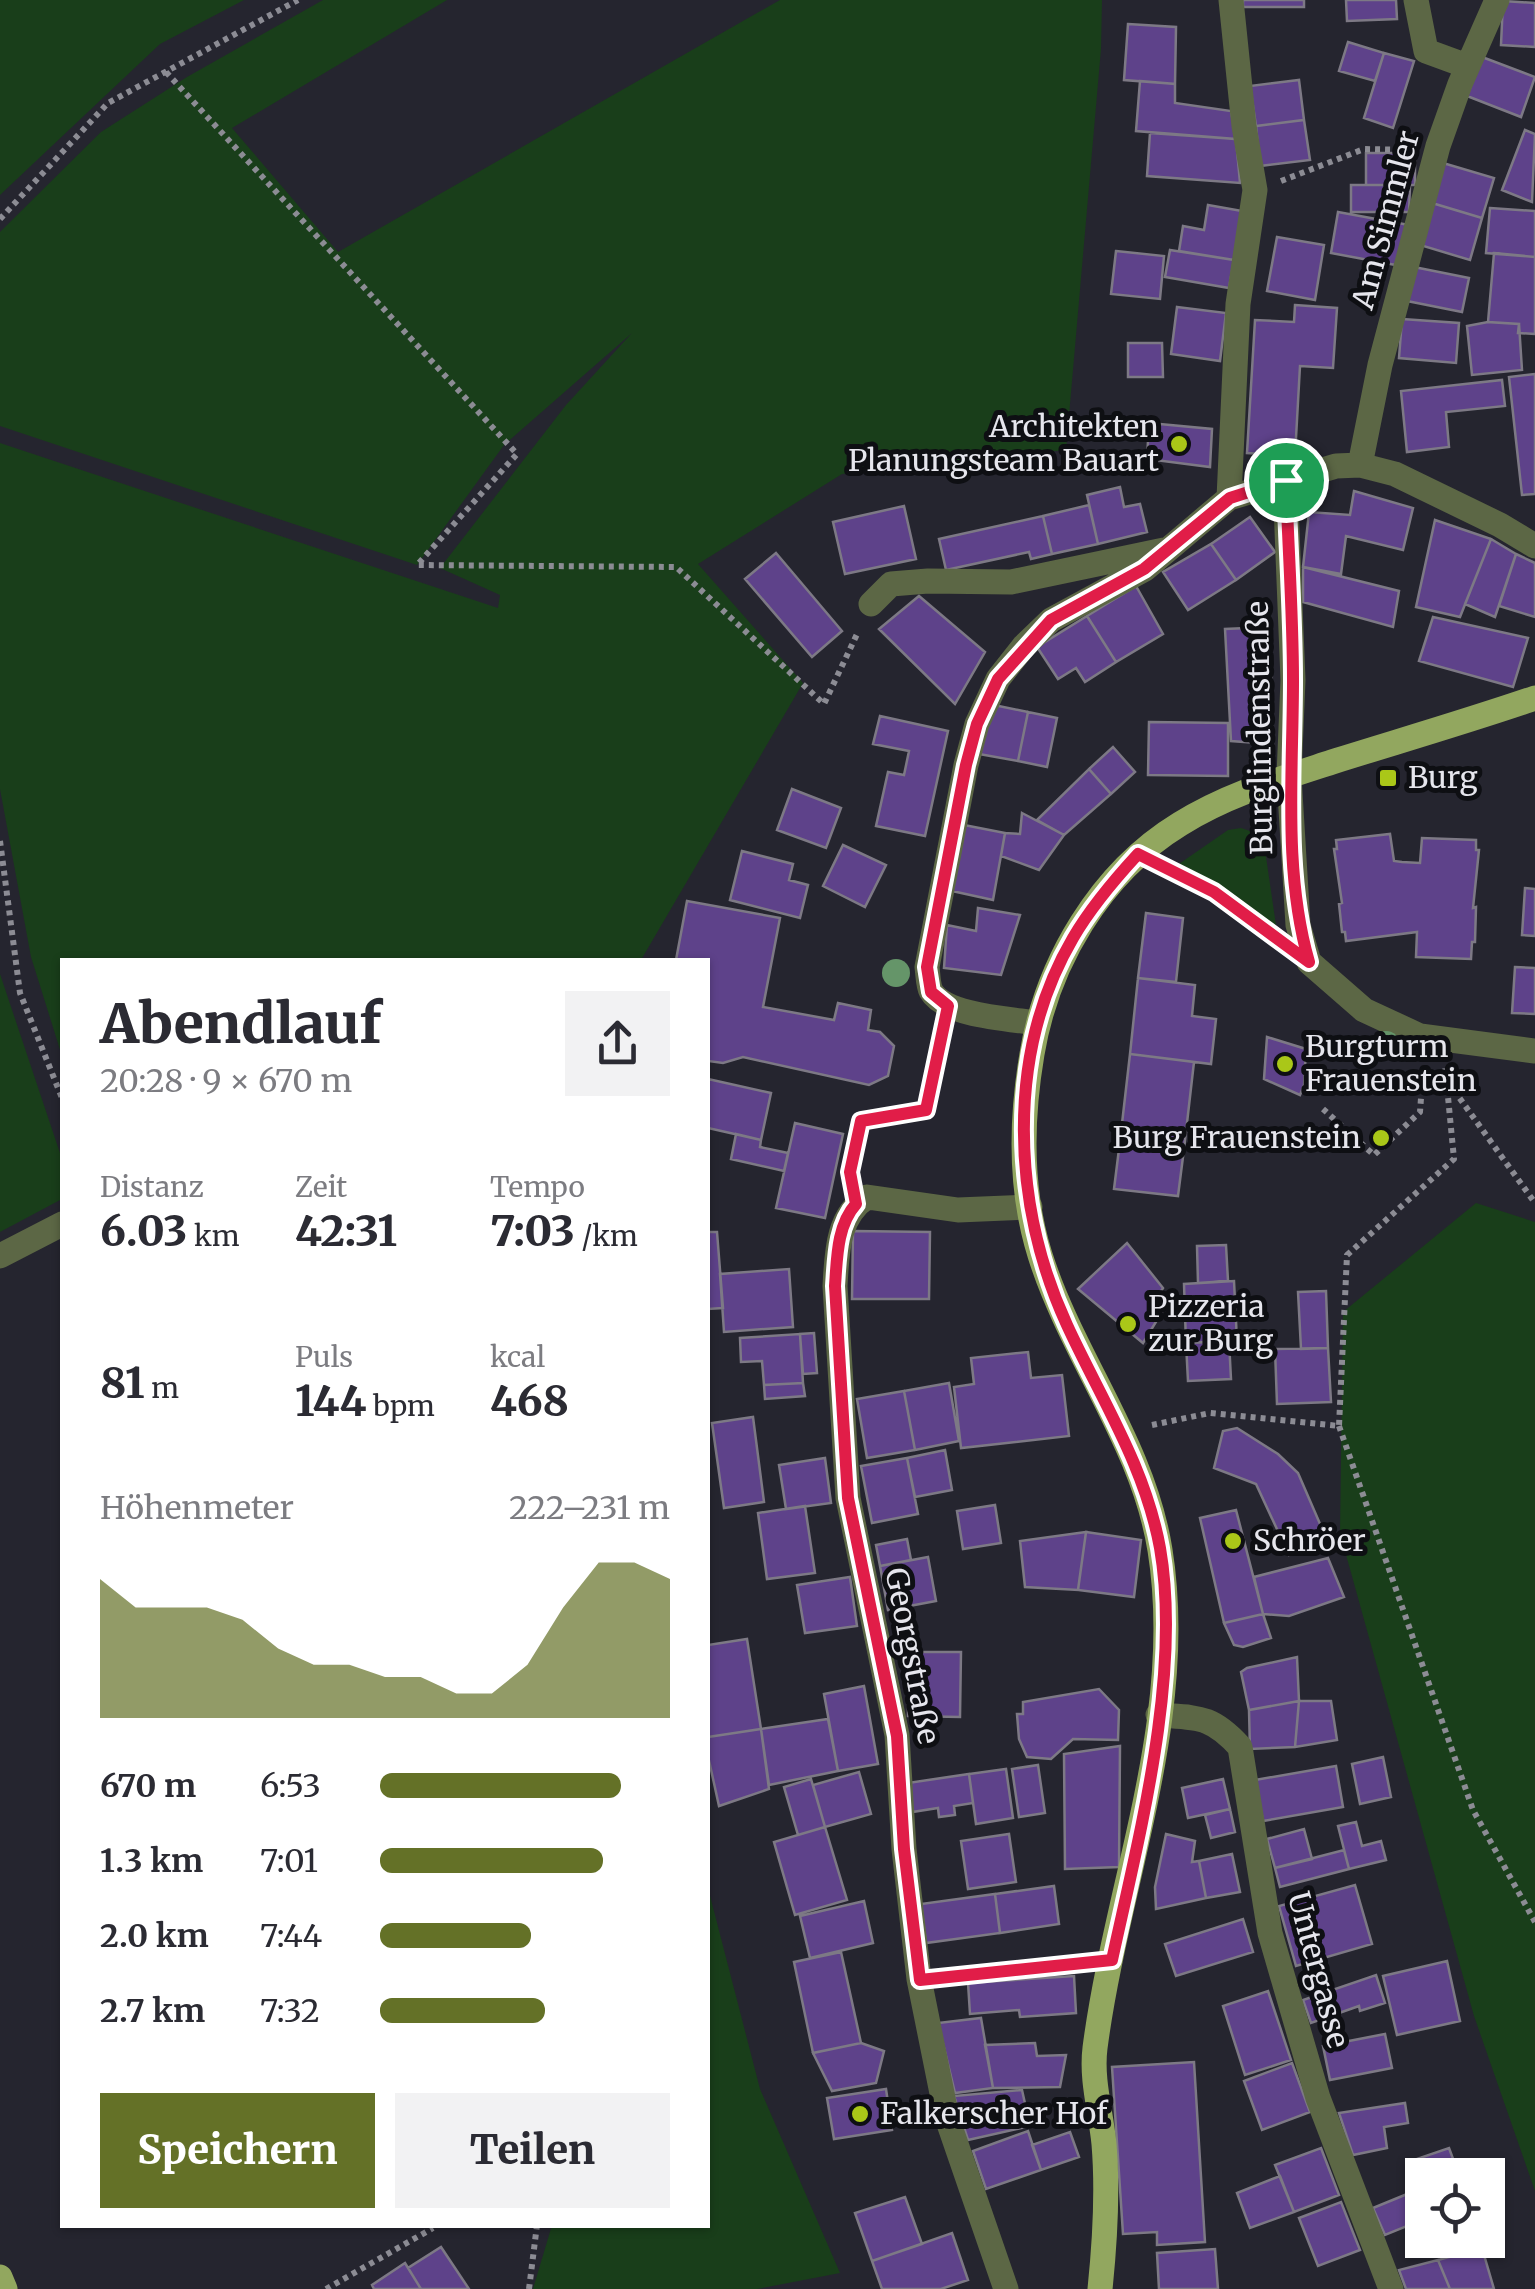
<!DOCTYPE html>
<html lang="de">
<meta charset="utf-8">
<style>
body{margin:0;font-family:Merriweather,serif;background:#f2f2f3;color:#2b2b33;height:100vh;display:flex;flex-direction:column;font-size:38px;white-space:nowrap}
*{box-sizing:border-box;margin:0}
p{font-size:32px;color:#7c7c81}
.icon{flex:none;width:55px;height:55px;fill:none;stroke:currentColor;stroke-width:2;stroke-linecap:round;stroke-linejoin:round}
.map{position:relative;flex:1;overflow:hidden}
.sheet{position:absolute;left:60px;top:958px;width:650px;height:1270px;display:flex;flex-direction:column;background:#fff;border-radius:0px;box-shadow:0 2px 8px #0004}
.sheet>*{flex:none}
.controls{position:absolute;left:1405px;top:2158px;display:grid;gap:20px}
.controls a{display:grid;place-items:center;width:100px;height:100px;border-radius:0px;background:#fff;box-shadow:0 2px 8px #0004;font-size:50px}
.pin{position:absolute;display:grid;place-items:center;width:85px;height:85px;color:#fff;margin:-42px;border:5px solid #fff;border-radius:50%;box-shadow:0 2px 10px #0007}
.round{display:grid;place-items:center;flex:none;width:105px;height:105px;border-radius:0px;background:#f2f2f3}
.overview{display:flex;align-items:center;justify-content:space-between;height:170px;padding:0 40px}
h1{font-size:55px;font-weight:800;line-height:75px}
.stats{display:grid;grid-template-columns:repeat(3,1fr);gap:15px;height:170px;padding:10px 40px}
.stats div{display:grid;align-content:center}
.stats b{font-size:42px;font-weight:800}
.stats small{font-size:28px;font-weight:400}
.stats p{font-size:28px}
.chart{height:280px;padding:20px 40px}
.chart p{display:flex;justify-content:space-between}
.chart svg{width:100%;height:180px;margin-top:10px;fill:#647127;opacity:.7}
.primary-button{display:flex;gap:20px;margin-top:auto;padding:20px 40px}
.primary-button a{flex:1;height:115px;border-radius:0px;background:#647127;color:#fff;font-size:40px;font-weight:800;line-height:115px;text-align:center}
.primary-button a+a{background:#f2f2f3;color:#2b2b33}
ul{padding:0 40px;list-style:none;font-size:32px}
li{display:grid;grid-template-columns:160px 120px 1fr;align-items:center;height:75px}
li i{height:25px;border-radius:12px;background:#647127}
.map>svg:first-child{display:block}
.green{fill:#193e1a}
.building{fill:#5e428a;stroke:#7d7985;stroke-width:2.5}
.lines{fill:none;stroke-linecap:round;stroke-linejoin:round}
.path{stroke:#8c8c94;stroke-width:6;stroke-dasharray:5 5;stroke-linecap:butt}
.minor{stroke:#5c6745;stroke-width:25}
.major{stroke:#92a75f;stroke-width:25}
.tree{fill:#659569}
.route-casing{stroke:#fff;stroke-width:20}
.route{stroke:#e11d48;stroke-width:12}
.poi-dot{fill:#aac718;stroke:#0e0f13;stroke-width:4}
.labels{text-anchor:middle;stroke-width:10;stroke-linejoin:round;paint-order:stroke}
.street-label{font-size:30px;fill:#e6e6ed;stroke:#0e0f13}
.poi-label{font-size:30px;fill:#e6e6ed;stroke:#0e0f13;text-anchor:start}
</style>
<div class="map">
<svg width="1535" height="2289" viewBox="0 0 1535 2289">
<rect width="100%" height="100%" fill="#25252f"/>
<path class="green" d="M0 0H244L160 44 0 195Z
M323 0H447L232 128 338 252 780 0H1102L1101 49 1066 450 842 474 698 564 803 683 641 960H62V1056L31 957 0 789V443L498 608 500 595 440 568 566 405 632 333 504 445 417 565 0 426V232L101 132 187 77Z
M1241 828 1253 832 1265 850 1277 932 1218 886 1176 866 1228 830Z
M0 974 62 1159V1199L0 1232Z
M1476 1203 1535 1222V2191L1474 2016 1340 1533 1343 1312Z
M708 1888 760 2089 840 2273 757 2289H533L552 2225H708Z"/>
<path class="building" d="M1243 0H1304V7H1243Z
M1346 0H1396L1397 19 1347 21Z
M1503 1 1535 3V47L1501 45Z
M1128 24 1176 27 1175 84 1124 80Z
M1348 42 1384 53 1375 81 1339 71Z
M1384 53 1414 61 1393 128 1364 118Z
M1482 57 1535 77 1521 117 1467 96Z
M1299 80 1304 120 1256 126 1250 86Z
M1140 81 1175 84V103L1231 111 1236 139 1136 131Z
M1304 120 1310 160 1260 166 1256 126Z
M1525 130 1535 134 1532 202 1502 190Z
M1150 133 1236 139 1240 183 1147 176Z
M1366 153H1415V185H1366Z
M1443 163 1494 178 1482 218 1432 203Z
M1351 185H1410L1409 212H1351Z
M1432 203 1482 218 1470 260 1420 245Z
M1208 205 1242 211 1234 260 1179 251 1183 226 1204 230Z
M1490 208 1535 211V257L1486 253Z
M1338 212 1409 225 1401 266 1331 253Z
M1277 237 1324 245 1315 300 1267 291Z
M1170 250 1234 260 1229 288 1165 277Z
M1116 251 1164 256 1160 299 1111 294Z
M1494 253 1535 257V334L1518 333 1519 324 1488 322Z
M1414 267 1469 278 1462 312 1407 301Z
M1295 305 1337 308 1333 368 1300 366 1295 456 1247 453 1255 320 1294 322Z
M1177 307 1226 313 1220 361 1171 354Z
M1402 319 1459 323 1456 363 1399 358Z
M1488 322 1519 324 1522 370 1472 375 1467 326Z
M1128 343H1162L1163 377H1128Z
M1535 374V494L1522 495 1509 377Z
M1502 380 1505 406 1446 412 1449 447 1407 452 1401 391Z
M1149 423 1212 429 1210 467 1147 459Z
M1120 487 1124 507 1140 504 1147 532 1098 544 1087 495Z
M1354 491 1413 508 1403 550 1346 536 1341 574 1303 567 1309 512 1350 515Z
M1089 505 1098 544 1052 554 1043 516Z
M904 506 916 559 845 574 833 522Z
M1043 516 1052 554 1031 559 1029 552 946 570 939 539Z
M1250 517 1275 552 1236 580 1211 544Z
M1435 520 1491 539 1460 617 1416 607Z
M1491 539 1516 554 1495 617 1465 604Z
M1211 544 1236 580 1188 610 1163 572Z
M776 553 842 631 812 657 745 579Z
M1516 554 1535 563V617L1499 606Z
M1303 567 1399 591 1393 627 1303 602Z
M1136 586 1163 634 1116 662 1087 616Z
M919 596 985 652 955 704 879 629Z
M1087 616 1116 662 1085 682 1076 668 1058 679 1037 647Z
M1433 617 1528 638 1513 687 1419 661Z
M1270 627 1273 744 1231 741 1225 629Z
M989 704 1028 712 1018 761 979 754Z
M1028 712 1057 718 1047 767 1018 761Z
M880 716 948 731 925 836 876 826 888 772 904 775 909 751 873 744Z
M1149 722 1228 723V776L1148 775Z
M1113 747 1135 772 1111 794 1089 769Z
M1089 769 1111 794 1064 835 1037 820Z
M792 789 841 808 826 848 777 830Z
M1022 813 1064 835 1039 870 1001 856 1005 833 1020 834Z
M964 825 1005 833 993 900 952 891Z
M1390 834 1394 861 1402 862 1420 863 1422 838 1476 840V850H1479L1473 908 1476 907 1475 942H1472L1471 959 1416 957 1417 932 1346 941 1345 932H1342L1339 904 1342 903 1334 849H1337L1336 840Z
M843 845 886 865 865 907 823 886Z
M742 851 793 864 789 880 808 885 800 918 730 900Z
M1525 888 1535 889V936L1522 935Z
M687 901 780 918 763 1007 834 1020 838 1003 871 1010 868 1030 880 1032 894 1046 888 1076 869 1085 743 1057 723 1063 708 1061V960H676Z
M978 908 1020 915 1001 975 944 968 947 925 976 931Z
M1146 913 1183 918 1176 982 1138 978Z
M1515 967 1535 968V1014L1512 1013Z
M1138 978 1195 985 1192 1016 1216 1019 1211 1064 1130 1054Z
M1267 1037 1306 1049 1304 1085 1300 1095 1264 1079Z
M1130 1054 1194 1062 1184 1149 1120 1141Z
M708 1079 771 1093 761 1140 708 1128Z
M795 1123 843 1134 825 1218 776 1208Z
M736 1134 761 1140 760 1147 788 1153 784 1171 731 1159Z
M1120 1141 1184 1149 1178 1196 1114 1189Z
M853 1231 930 1232 929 1299H852Z
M708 1232H717L723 1308 708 1309Z
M1127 1243 1163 1288 1153 1304 1162 1312 1143 1343 1078 1289Z
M1226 1245 1228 1281 1198 1283 1197 1246Z
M789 1269 793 1327 724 1332 720 1274Z
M1234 1281 1237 1341 1186 1343 1184 1284Z
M1326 1291 1328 1348 1301 1349 1298 1292Z
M814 1333 817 1373 803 1374 800 1334Z
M800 1334 803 1383 764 1385 762 1361 741 1362 740 1338Z
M1229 1341 1231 1379 1188 1381 1186 1343Z
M1328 1348 1331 1402 1277 1404 1275 1349Z
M1028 1352 1031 1378 1062 1375 1069 1436 961 1448 954 1387 974 1384 971 1358Z
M803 1383 805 1396 765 1399 764 1385Z
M949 1383 959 1441 915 1450 904 1391Z
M904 1391 915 1450 867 1458 857 1399Z
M753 1417 764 1502 724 1508 712 1423Z
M1237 1428 1278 1454 1298 1473 1327 1540 1289 1555 1256 1484 1214 1468 1223 1431Z
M945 1450 952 1490 915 1497 907 1458Z
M825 1458 831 1503 786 1509 779 1465Z
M907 1458 918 1514 872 1523 861 1466Z
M995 1505 1001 1543 963 1549 957 1511Z
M805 1506 815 1573 767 1579 758 1513Z
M1236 1510 1263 1614 1224 1623 1200 1518Z
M1086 1532 1141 1540 1134 1597 1078 1590Z
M1086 1532 1078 1590 1025 1587 1020 1541Z
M907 1539 911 1560 880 1566 876 1545Z
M928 1557 936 1601 888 1610 880 1566Z
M1328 1558 1344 1597 1289 1616 1263 1614 1254 1577Z
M850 1577 857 1626 805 1633 797 1585Z
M1263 1614 1271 1638 1243 1647 1234 1645 1224 1623Z
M747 1639 761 1729 708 1737V1645Z
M908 1652H961L960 1717 908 1716Z
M1297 1657 1299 1701 1249 1710 1241 1672 1247 1668Z
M864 1686 878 1764 838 1771 824 1694Z
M1099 1689 1119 1710 1118 1740 1073 1739 1051 1759 1027 1757 1019 1739 1017 1714H1023V1702Z
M1299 1701 1295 1747 1250 1749 1249 1710Z
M1299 1701H1331L1337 1740 1295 1747Z
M828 1719 838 1771 769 1785 761 1729Z
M761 1729 769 1789 719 1806 708 1756V1737Z
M1120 1746 1119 1867 1065 1869 1064 1754Z
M1383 1757 1391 1797 1360 1804 1352 1764Z
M1038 1765 1045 1813 1019 1817 1012 1769Z
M1336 1766 1343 1807 1263 1821 1255 1780Z
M1006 1769 1013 1818 976 1824 969 1774Z
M859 1772 871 1814 825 1827 813 1785Z
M969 1774 973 1803 954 1806 955 1815 939 1817 938 1808 906 1813 901 1784Z
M811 1779 825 1827 798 1835 784 1787Z
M1223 1779 1230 1809 1188 1818 1182 1788Z
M1230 1809 1235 1832 1211 1838 1205 1815Z
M1356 1822 1362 1846 1381 1841 1386 1860 1349 1869 1338 1826Z
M825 1827 847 1900 795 1915 774 1842Z
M1304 1829 1312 1859 1275 1868 1267 1839Z
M1009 1834 1016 1882 968 1889 961 1841Z
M1166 1834 1195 1841 1192 1862 1199 1861 1206 1898 1156 1909 1155 1887Z
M1344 1850 1349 1869 1280 1887 1275 1868Z
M1232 1854 1240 1892 1206 1898 1199 1861Z
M1355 1885 1372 1944 1296 1966 1279 1906Z
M1054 1886 1059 1924 1000 1933 995 1894Z
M995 1894 1000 1933 926 1943 921 1904Z
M864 1901 873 1943 810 1958 800 1916Z
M1243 1919 1253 1952 1176 1976 1165 1944Z
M841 1952 861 2043 813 2053 794 1962Z
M1447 1961 1460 2021 1397 2035 1383 1976Z
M1376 1975 1385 2003 1360 2011 1359 2006 1311 2023 1303 2000Z
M1074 1976 1076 2013 1020 2017 1019 2010 970 2014 968 1983Z
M1268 1991 1291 2060 1245 2075 1223 2006Z
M981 2018 993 2088 955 2093 938 2023Z
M1385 2034 1392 2068 1330 2080 1323 2046Z
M861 2043 884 2051 876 2083 832 2091 813 2053Z
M1035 2043 1037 2056 1066 2055 1060 2087 993 2088 985 2045Z
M1194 2062 1205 2242 1157 2245V2232L1123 2234 1112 2067Z
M1292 2063 1310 2112 1262 2130 1244 2081Z
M886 2089 892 2130 834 2139 827 2098Z
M1022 2090 1030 2126 968 2140 954 2096Z
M1405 2103 1408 2123 1384 2127 1387 2148 1353 2155 1339 2113Z
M1028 2131 1041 2170 986 2189 973 2151Z
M1070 2132 1079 2157 1041 2170 1032 2145Z
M1321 2148 1339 2195 1294 2212 1275 2165Z
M1449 2148 1459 2175H1422V2193L1411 2161Z
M1280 2176 1294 2212 1250 2228 1237 2193Z
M1417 2190 1422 2203V2220L1385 2235 1373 2208Z
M905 2197 922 2244 872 2261 855 2213Z
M1341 2202 1360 2250 1318 2266 1299 2218Z
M952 2233 968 2280 941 2289H882L872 2261Z
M441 2247 469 2289H421L408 2268Z
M1482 2248 1494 2289H1450L1438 2260Z
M1215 2249 1218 2289H1159L1157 2253Z
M1438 2260 1450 2289H1406L1399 2270Z
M405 2263 421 2289H374L372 2285Z"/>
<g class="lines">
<path class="path" d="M166 72 517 454 417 565 676 567 824 704 858 632
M1281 181 1364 149 1408 150
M0 219 108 103 298 0
M0 841 20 993 62 1098
M1166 868 1215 891 1270 933
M1448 1082 1535 1203
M1323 1109 1374 1155 1420 1112 1423 1070 1426 1069
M851 1173 861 1121 926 1110 942 1034
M1152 1425 1210 1413 1339 1426 1347 1255 1454 1159 1445 1066
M1339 1426 1473 1810 1535 1922
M949 1976 1081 1963
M326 2289 433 2228
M529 2289 537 2225"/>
<path class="minor" d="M1416 0 1426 51 1467 66
M1360 465 1380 365 1438 146 1460 84 1497 0
M1285 480 1293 680 1289 776 1298 925 1309 962 1364 1010 1420 1036 1535 1051
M1229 498 1238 304 1255 190 1244 126 1231 0
M871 604 891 584 928 581 1011 582 1164 550
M1037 1023C1011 1019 945 1016 931 991 928 985 928 974 927 967L966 765 977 724 998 679 1024 646 1051 620 1145 569 1229 498 1336 466 1360 465 1395 474 1500 525 1535 546
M0 1256 62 1224
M1158 1715C1198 1718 1211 1715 1240 1747L1270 1933 1318 2098 1391 2289
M1006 2289 947 2118 919 1979 904 1849 897 1735 848 1498 835 1286C837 1253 837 1216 867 1197L958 1210 1030 1207"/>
<path class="major" d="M0 2277 5 2289
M1100 2289C1105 2241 1108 2192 1104 2144 1101 2112 1091 2080 1095 2048 1116 1885 1187 1718 1160 1550 1143 1443 1072 1357 1040 1255 1020 1191 1021 1119 1032 1054 1047 963 1100 873 1180 824 1226 795 1280 779 1332 762 1399 741 1468 721 1535 698"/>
</g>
<g class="tree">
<circle cx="896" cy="973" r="14"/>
<circle cx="1386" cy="1045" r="14"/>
</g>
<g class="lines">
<defs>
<path id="route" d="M1286 480C1288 547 1293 614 1293 680 1293 773 1283 871 1309 962L1214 892 1138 854C1114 880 1091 907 1073 938 1005 1054 1012 1206 1067 1325 1101 1399 1145 1466 1160 1548 1182 1674 1139 1836 1112 1960L920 1980 904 1849 897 1736 848 1498 835 1286C837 1258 837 1225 856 1204L850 1172 861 1121 926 1110 948 1006 931 992 927 967 966 765 977 724 998 679 1051 620 1144 569 1230 498Z"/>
</defs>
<use href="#route" class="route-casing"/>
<use href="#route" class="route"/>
</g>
<g class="poi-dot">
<circle cx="1179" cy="444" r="10"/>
<rect x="1378" y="768" width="20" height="20" rx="5"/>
<circle cx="1285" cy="1064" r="10"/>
<circle cx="1381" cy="1138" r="10"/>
<circle cx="1128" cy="1324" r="10"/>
<circle cx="1233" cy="1541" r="10"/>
<circle cx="860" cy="2114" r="10"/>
</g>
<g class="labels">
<g class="street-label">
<text transform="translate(1386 220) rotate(-75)" y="10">Am Simmler</text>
<text transform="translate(1260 728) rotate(-91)" y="10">Burglindenstraße</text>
<text transform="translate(912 1656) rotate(79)" y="10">Georgstraße</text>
<text transform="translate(1318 1970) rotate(75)" y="10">Untergasse</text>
</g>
<g class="poi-label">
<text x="1159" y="437" text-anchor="end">Architekten<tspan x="1159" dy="34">Planungsteam Bauart</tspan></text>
<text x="1408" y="788">Burg</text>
<text x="1305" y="1057">Burgturm<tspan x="1305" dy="34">Frauenstein</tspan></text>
<text x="1361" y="1148" text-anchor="end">Burg Frauenstein</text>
<text x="1148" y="1317">Pizzeria<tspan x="1148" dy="34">zur Burg</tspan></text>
<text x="1253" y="1551">Schröer</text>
<text x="880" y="2124">Falkerscher Hof</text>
</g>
</g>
</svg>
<div class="controls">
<a><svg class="icon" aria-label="locate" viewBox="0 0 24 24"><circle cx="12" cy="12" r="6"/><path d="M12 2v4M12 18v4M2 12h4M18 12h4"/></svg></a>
</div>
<div class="pin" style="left:1286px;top:480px;background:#1e9e55"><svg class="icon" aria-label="arrive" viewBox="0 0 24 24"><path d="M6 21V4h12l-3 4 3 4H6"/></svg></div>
<section class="sheet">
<div class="overview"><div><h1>Abendlauf</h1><p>20:28 · 9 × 670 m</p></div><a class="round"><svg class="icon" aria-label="share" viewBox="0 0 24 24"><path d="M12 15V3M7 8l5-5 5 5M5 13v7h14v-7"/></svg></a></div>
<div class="stats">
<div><p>Distanz</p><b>6.03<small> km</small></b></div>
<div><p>Zeit</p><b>42:31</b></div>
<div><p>Tempo</p><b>7:03<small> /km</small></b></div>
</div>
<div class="stats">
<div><b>81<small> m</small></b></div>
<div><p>Puls</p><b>144<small> bpm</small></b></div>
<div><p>kcal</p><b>468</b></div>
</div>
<div class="chart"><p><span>Höhenmeter</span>222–231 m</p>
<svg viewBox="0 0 160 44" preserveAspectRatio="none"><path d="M0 44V10L10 17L20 17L30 17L40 20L50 27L60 31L70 31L80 34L90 34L100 38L110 38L120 31L130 17L140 6L150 6L160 10V44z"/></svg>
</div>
<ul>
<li><b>670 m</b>6:53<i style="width:83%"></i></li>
<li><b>1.3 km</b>7:01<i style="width:77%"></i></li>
<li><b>2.0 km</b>7:44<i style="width:52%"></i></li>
<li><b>2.7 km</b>7:32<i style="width:57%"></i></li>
</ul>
<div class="primary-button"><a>Speichern</a><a>Teilen</a></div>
</section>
</div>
